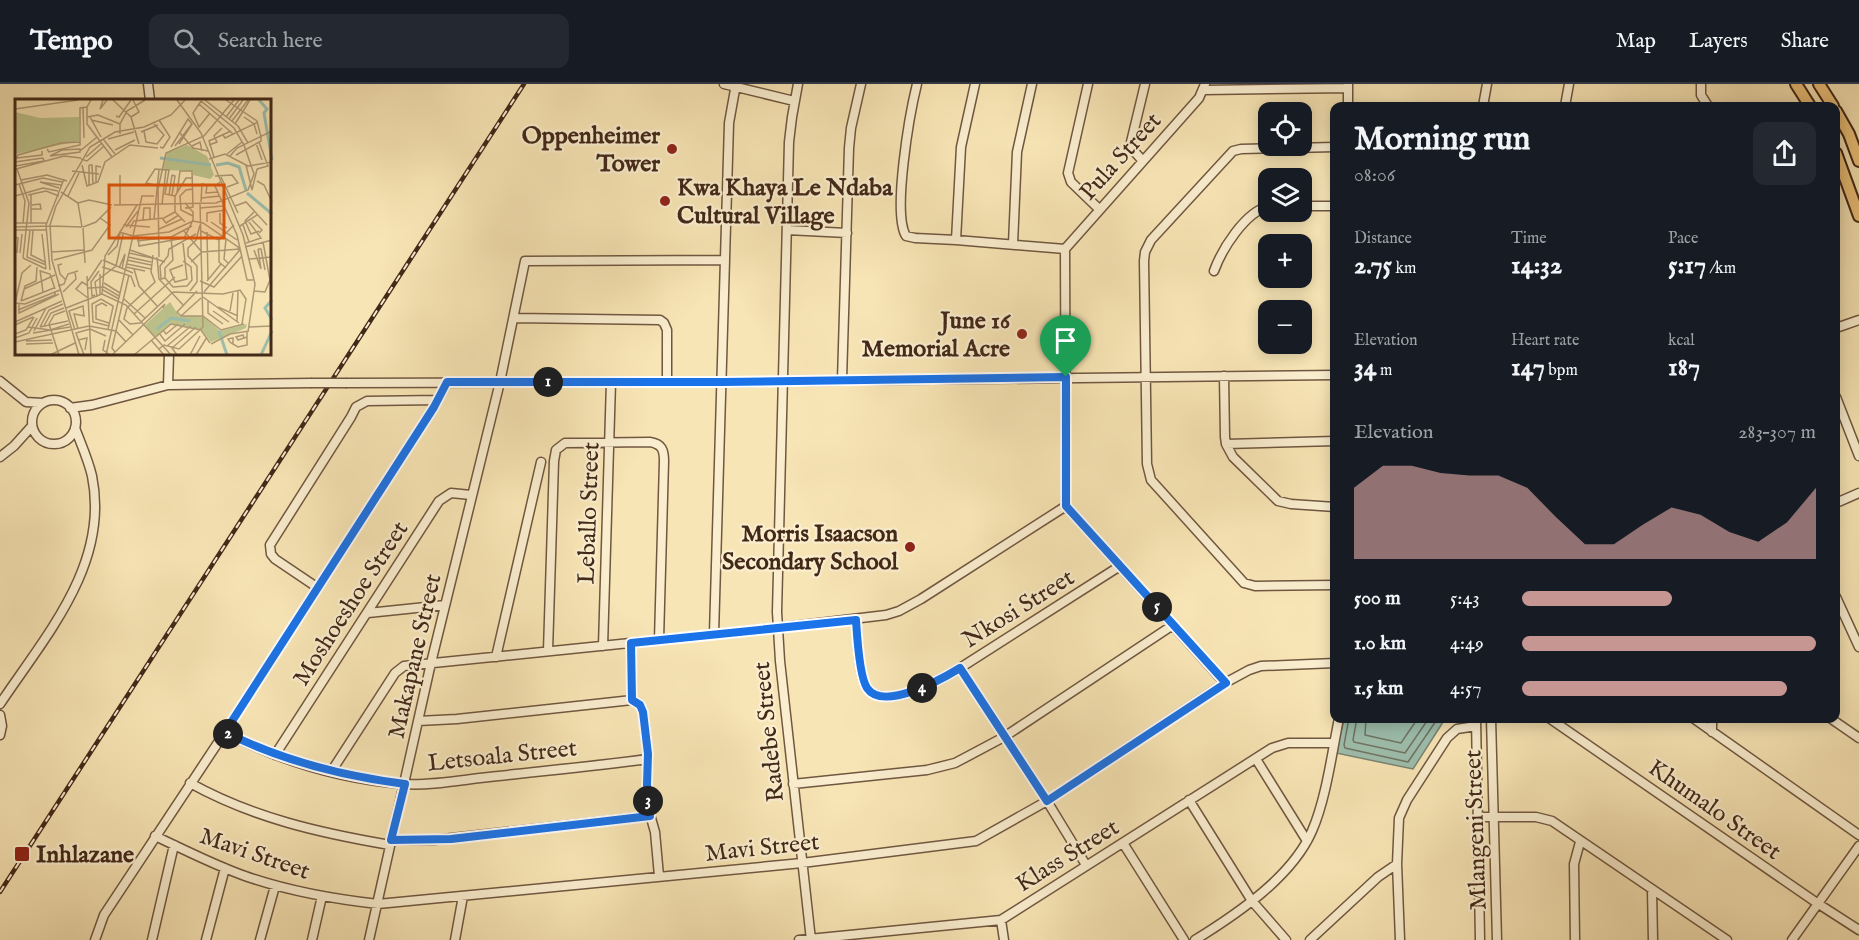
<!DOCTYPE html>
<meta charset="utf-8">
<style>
body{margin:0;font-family:"IM FELL English",serif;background:#242831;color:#f1f3f6;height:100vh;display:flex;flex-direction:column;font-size:22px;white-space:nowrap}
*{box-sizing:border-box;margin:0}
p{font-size:20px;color:#9ea1a6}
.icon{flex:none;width:33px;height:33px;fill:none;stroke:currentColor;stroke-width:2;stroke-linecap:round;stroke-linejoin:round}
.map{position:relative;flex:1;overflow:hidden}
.panel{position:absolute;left:1330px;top:18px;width:510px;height:621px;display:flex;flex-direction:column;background:#171b24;border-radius:12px;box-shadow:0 3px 15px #0003}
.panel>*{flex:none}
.fabs{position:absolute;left:1258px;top:18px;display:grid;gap:12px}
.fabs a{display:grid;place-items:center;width:54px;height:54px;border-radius:12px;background:#171b24;box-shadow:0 3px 15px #0003;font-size:30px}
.pin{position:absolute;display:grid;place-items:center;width:51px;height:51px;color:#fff;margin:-62px -26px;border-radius:50% 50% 50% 0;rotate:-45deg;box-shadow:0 0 6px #0007}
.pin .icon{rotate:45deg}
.km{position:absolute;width:30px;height:30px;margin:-15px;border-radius:50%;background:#222;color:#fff;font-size:16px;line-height:30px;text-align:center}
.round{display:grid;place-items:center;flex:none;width:63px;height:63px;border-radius:12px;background:#242831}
.summary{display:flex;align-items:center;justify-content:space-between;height:102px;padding:0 24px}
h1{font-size:33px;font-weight:700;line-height:45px}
.figures{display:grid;grid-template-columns:repeat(3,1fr);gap:9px;height:102px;padding:6px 24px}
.figures div{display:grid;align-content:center}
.figures b{font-size:26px;font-weight:700}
.figures small{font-size:16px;font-weight:400}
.figures p{font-size:16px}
.chart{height:168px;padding:12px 24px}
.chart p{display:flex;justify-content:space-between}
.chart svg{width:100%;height:108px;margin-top:6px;fill:#c59692;opacity:.7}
ul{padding:0 24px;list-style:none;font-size:20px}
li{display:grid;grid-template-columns:96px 72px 1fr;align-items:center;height:45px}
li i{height:15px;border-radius:8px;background:#c59692}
header{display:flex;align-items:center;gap:36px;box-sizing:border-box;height:84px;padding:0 30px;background:#171b24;border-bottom:2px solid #363941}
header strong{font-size:28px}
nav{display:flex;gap:33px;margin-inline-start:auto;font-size:21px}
.search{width:420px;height:54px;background:#242831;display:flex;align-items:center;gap:15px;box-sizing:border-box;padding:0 21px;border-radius:12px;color:#9ea1a6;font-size:22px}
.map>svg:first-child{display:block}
.water{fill:#9dbfae;stroke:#798372;stroke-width:1.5}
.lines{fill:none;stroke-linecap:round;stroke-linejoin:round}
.shore{stroke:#707464;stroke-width:1.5}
.minor-casing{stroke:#705740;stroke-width:11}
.major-casing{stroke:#422819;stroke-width:14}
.minor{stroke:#faeecf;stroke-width:8}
.major{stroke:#ecc27a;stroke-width:10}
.rail-casing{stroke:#422819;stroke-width:4.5}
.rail{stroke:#faeecf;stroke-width:2;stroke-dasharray:7;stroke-linecap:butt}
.minor-bridge-casing{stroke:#705740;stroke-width:11;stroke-linecap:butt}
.minor-bridge{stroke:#faeecf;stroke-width:8}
.route-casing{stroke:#fff;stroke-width:12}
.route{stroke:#1a73e8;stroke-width:8}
.poi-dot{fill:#8f2418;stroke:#faeecf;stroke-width:2}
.labels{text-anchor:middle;stroke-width:4.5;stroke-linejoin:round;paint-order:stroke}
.poi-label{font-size:24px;font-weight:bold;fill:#422819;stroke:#faeecf;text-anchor:end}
.street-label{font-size:24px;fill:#422819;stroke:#faeecf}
.inset-river{fill:none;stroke:#9dbfae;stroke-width:3}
.inset-road{fill:none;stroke:#af9977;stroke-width:1.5}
.view{fill:#e0570d;fill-opacity:0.15;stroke:#e0570d;stroke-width:3}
.inset-edge{fill:none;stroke:#422819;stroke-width:3}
</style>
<header>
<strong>Tempo</strong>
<div class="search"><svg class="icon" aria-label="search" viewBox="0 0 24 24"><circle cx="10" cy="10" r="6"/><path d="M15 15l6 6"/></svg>Search here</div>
<nav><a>Map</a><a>Layers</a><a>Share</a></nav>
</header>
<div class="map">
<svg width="1859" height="856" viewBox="0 0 1859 856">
<rect width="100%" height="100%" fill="#f8e5b5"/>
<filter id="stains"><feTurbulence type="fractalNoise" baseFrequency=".00333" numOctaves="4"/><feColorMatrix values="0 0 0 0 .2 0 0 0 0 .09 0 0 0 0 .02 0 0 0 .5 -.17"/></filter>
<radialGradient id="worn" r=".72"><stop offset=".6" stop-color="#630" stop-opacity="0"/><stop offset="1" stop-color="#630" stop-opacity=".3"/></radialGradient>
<path class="water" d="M1344 635H1445L1413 685 1336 669Z"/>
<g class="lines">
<path class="shore" d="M1349 634 1344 661 1345 664 1408 678 1438 634
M1357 634 1353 656 1354 658 1405 669 1429 634
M1366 634 1365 651 1401 659 1418 634"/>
<defs>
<path id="minor" d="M148 0 150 16
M724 0 794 17
M798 0 792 33 789 58 777 528 780 577 811 856
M917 0C910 28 892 129 906 152L915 154 956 156 1065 165
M1088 0 1068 89 1071 98 1099 125
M1205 0 1199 14 1065 165 1066 422 1225 599
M1348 0V22
M1701 0V11L1708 22
M1204 6 1348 4
M1483 22 1487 0
M1565 22 1569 0
M1335 63 1241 65 1233 67 1151 156 1145 168 1144 177 1147 380 1151 396 1244 499 1255 502 1335 501
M1142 76 1133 66 1131 58 1145 0
M1302 122H1335
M787 146 847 149
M956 156 961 63 975 0
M1013 160 1017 68 1032 0
M1214 187C1222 165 1245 128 1269 122
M515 234 660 236 664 239 667 246V297
M1836 244 1859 236
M1224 292 1225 353 1226 360 1233 373 1278 417 1291 420 1335 423
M842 296 849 64 851 44 861 0
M0 297 26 318 43 319
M347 299 722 298 1335 291
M168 301 169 270
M1836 313 1859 372
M32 338a22 22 0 1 1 44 0a22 22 0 1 1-44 0Z
M70 324 92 321 168 301 311 299
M1226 360 1335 357
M0 373 14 362 32 342
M1836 419 1859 409
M318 504 275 475 271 470 270 461 351 333 356 323 367 317 438 316
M1836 513 1859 563
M368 529 445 521
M856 535C857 551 859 593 867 604 884 628 942 595 960 584L1120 482
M714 550 729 39 736 0
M631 559 632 616 640 621 643 628 648 670 647 701 649 727 655 748 659 792
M603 562 611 298
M548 567 554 377 556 366 565 359 650 358C662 360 664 366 664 377L659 556
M496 573 541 378
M960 584 1047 717 1086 781
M0 620C46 551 110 480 92 392 88 375 81 360 75 344
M0 631 2 642 0 651
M1476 634 1480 856
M1491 634 1497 856
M1549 634 1817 819 1859 846
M1693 634 1859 751
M1830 634 1859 654
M418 637 457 635 632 616
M225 648C279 676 341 695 403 700 431 702 461 696 489 693 542 687 595 682 648 675
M1712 648V634
M275 671 439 417 451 409 471 411
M1256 675 1307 757
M331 688 395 589 404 582 777 544 886 531 899 527 921 515 1066 422
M190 699C253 734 320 749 390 761
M793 700 927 686 955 679 1004 653 1173 541
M1189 716 1252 817 1286 856
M1478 733H1536L1552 737 1727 856
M155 752C185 766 214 781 245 792 288 807 333 815 378 820L802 779 976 757 1047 717 1225 599 1249 586 1261 582 1335 579
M391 756H434L650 732
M1123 759 1184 856
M1652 806 1653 856
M1001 836 1004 856
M95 856 104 831 225 648 434 323 447 299
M152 856 174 761
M206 856 225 784
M260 856 275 802
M312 856 322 812
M369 856 431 579 500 298 525 177 725 176
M455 856 463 812
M799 856 1001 836 1272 664 1288 659H1334
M1195 856C1237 830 1292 793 1312 747 1326 715 1332 669 1339 634
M1310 856 1378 793 1397 780
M1400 856 1397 780 1399 734 1407 716 1447 654 1457 645 1476 642
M1575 856 1574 780 1580 758
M1792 856 1859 762"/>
<path id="major" d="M1796 0 1810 22
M1819 0 1833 22
M1836 27 1849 50 1859 77
M1836 69 1859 132"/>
</defs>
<use href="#minor" class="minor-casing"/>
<use href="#major" class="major-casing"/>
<use href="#minor" class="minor"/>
<use href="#major" class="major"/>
<defs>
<path id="rail" d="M0 808 524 0"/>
</defs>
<use href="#rail" class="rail-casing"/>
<use href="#rail" class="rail"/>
<defs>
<path id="minor-bridge" d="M311 299H347"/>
</defs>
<use href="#minor-bridge" class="minor-bridge-casing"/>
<use href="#minor-bridge" class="minor-bridge"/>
</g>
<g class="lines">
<defs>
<path id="route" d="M1066 293V422L1226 599 1047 717 960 584C942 595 883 628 867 604 859 592 857 551 856 536L631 559 632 616 640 621 643 628 648 670 647 701 650 732 451 755 391 756 405 700C342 692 282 677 225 648L434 323 447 298H722Z"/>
</defs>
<use href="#route" class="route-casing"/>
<use href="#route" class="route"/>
</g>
<g class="poi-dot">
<circle cx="672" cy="65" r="6"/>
<circle cx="665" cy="117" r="6"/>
<circle cx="1022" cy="250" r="6"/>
<circle cx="910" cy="463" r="6"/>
<rect x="14" y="762" width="16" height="16" rx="3"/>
</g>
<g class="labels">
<g class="poi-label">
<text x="660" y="59">Oppenheimer<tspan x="660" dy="28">Tower</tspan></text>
<text x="677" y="111" text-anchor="start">Kwa Khaya Le Ndaba<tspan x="677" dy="28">Cultural Village</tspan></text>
<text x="1010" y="244">June 16<tspan x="1010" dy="28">Memorial Acre</tspan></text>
<text x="898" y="457">Morris Isaacson<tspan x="898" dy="28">Secondary School</tspan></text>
<text x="36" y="778" text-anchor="start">Inhlazane</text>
</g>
<g class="street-label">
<text transform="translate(1120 72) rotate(-48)" y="8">Pula Street</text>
<text transform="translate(588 429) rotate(-88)" y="8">Leballo Street</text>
<text transform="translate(350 519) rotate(-57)" y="8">Moshoeshoe Street</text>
<text transform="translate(1018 524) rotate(-32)" y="8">Nkosi Street</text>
<text transform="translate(414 572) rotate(-77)" y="8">Makapane Street</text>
<text transform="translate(768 648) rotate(-96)" y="8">Radebe Street</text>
<text transform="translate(502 671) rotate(-6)" y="8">Letsoala Street</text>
<text transform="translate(1715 725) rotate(35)" y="8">Khumalo Street</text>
<text transform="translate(1475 746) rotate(-92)" y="8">Mlangeni Street</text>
<text transform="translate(762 763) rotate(-6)" y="8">Mavi Street</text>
<text transform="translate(255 769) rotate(19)" y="8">Mavi Street</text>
<text transform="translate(1067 771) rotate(-32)" y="8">Klass Street</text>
</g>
</g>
<g transform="translate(15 15)">
<rect width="256" height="256" fill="#f8e5b5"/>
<path d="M155 203 164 217H188L205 232 232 225 231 229 196 243 187 231 157 225 140 238 130 226Z" fill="#bec48d"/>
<path d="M172 46 192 57 199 76 195 80 178 76V72L148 71 152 54Z" fill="#bec48d"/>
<path d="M0 13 25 19 64 18V42L0 55Z" fill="#bec48d"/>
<path class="inset-river" d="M244 1 252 10 249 14 257 61M145 59 196 66M201 66 213 64 224 68 231 91M232 94 257 115M257 201 250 209 257 221M142 230 156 219 175 222M204 232 212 256M246 256 257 232"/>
<path class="inset-road" d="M76 1 72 8V25L97 58M88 1 85 10 92 1M98 1 116 18 124 45M162 1 186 34 228 136 240 185 233 233M190 1 223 27 233 44M211 1 242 22 246 38M186 2 178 14 184 28 195 14M184 5 218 35M68 8 69 39M0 10 63 1M101 17 104 18 116 1M72 18 83 16 105 25M75 18 86 38M116 18 124 13 118 1M211 18 224 1M229 18 239 25 242 35M214 20 228 1M76 21 98 26M144 21 155 38 148 49 145 48M217 22 233 1M220 25 235 1M129 32 131 43 142 45 149 36 139 25M126 33 143 26M164 33 178 49 193 52M105 35V25L112 12 130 1M208 36 210 39 243 23M88 40 100 55M93 40 119 33M241 44 247 61M194 46 202 43 199 37 207 29M160 47 176 26M177 47 185 43 187 52M156 48 173 20 177 25 164 45M32 50 34 53 65 46V9L72 8M65 50V53L35 57 47 51ZM100 51 120 41M65 52 82 38M212 55 227 43M221 56 246 42V38M215 57 222 49 257 32M71 58 87 44M199 58 194 42 216 32M2 59 27 56V52M66 60 72 62 89 47M194 60 210 55 233 67 257 63M0 62 3 56 46 44 65 43M0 63 1 67 29 62 28 59M0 63 28 59M74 66H77L78 85M74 66V86M231 66 237 91 242 70M1 70 49 57 66 59M2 70 14 104 8 159M242 70 253 67 244 43M57 72 84 75M157 76 160 77 157 96M200 77 217 76 223 84 212 88M206 78 223 114M6 81 32 76 52 82M242 82 249 86 257 103M71 83 67 66 72 87 83 83 90 63 115 46 143 49M205 83 200 87 222 136 232 181H238M81 84V67L86 68M4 85 10 102 8 124M0 86 28 79 47 83M144 87 131 84 140 70 154 71 150 95 160 97M44 89 25 83 46 86M178 90 171 91 165 97 166 111 178 117M46 93 63 104 67 128M162 94 165 72H177L178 108 170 109M13 96 31 92 44 97M154 96 157 76M0 97 28 89 43 92M53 97 64 74M186 99 205 97M186 103 187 85 192 86 191 94 203 93M63 104 74 101 97 106M105 105V76M147 105 151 71M99 106 201 104 233 91 239 75 229 46 219 29 186 2M220 107 231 103 252 126M185 109 208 107M16 110H26L25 105 17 106M239 113 230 122 236 135 244 132M205 114V124L212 129M147 119 151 124 164 116M139 120 144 71M128 121 129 109H135V121M237 121 247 131 244 134M170 123 160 113V97L171 79H178M192 123V114L210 111M196 123 222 141M0 124H31M16 124V95M108 126 135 128M228 126 234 143M35 127 67 128M225 127 242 116M0 128 35 127M68 128 81 123 96 108M111 128 123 112M68 129 70 164M115 129 119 122 149 119 160 113M144 130 167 120M0 131H32M15 131 12 158 31 166M18 131 16 156 30 163M168 131 186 152M186 132 204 141M104 133 118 137 154 133 178 122 188 124 223 148 224 152 189 193M192 133 193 181M27 135 31 170M123 137 124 147 169 139 178 121V113L170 104M0 138 3 139 2 154M156 138 158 161 150 169V179L158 188 172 187 177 181 176 168 168 162M211 140 209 160 213 164M122 142 156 138 177 127M168 144 172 180 160 183 155 171 168 166M231 144 246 139 234 123M230 148 257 141M243 150H246L250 171M243 150 246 170M115 151 150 163M239 151 246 170M36 153 69 151M5 154 7 135M114 154 137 159M93 156 102 147 105 134M138 156 136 173 140 183 112 209 109 220 115 225 125 224 158 193M113 158 136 163M142 158 144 180 169 207M144 158 143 90 151 54 189 37 219 1M8 159 31 170M234 160 257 158M39 161 77 151 95 126 85 119M88 161 118 174M112 161 136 166M176 163 187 153 225 150M47 165 43 166 45 175 51 181M112 165 136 170M87 168 116 177 120 188M111 168 130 172M104 169 110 155 107 170M211 169 204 163V141L219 126M119 170 124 187 143 208M25 171 28 193M35 171 31 126 49 80M25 172 35 175 40 190M85 175V196M72 177 76 256M150 179 146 180 145 167 153 157 154 150 181 135M73 182 87 161M185 182 199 188 227 157M192 182 206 165M89 184 105 194M72 186 67 183 61 190 73 199M43 187 49 185 53 175 63 172M73 189 89 188 104 197M9 190 40 176M88 191 104 200M175 192 182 183V167L173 157V149L181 141 185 126M239 192 250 193 255 181 248 143M48 193 61 180 60 174M158 193 208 195 225 191 231 200 227 225M87 195 111 206 156 256M80 196 77 197 76 183 84 172M82 198 80 183 101 167 108 135M188 198 224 224M109 200 130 219M6 202 10 187 21 182 22 168M6 202 39 189M193 202V214L208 225M0 204 10 205 45 191M0 204 7 174 16 166M4 205V214L44 195M92 207 87 204 81 207V220L94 224M203 208 223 217M51 209 87 195 90 157 122 106M3 211 40 196V192M198 212 214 223M215 212 218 194M119 215 160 178M166 217H188L206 231 229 225M166 217 162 213 182 192M166 217 186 199M104 221 118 236M0 223 47 202M222 223 223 192M0 226 18 218M29 227 36 214 49 209M13 228 35 231 54 225M25 228 34 211 48 205M25 228 53 222M233 228 257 227M63 230 59 215 70 217M60 231 54 212 68 207 69 217M93 231 98 208V207L86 200 77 205 78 223 94 227M148 231 151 235 163 225M19 232 31 209M18 234 55 228M144 234 150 242 170 225M0 235 11 231 19 218M0 239 14 234 22 219M229 239 228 236 221 238 223 241 232 238M63 241 72 239 70 251M90 241 88 251 95 256M136 241 149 256M11 242 37 241M0 243 74 227 101 232 111 243M11 245 38 244M196 245 215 235 234 232M218 245V239L213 240 215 243 216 244 223 248 232 246V233M152 247 176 227M144 250 149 246 164 250 188 228 185 104M100 253 97 249 114 176M35 256 60 244M44 256 34 225 39 216 50 212M64 256 37 161 35 126 41 107 75 48 100 33 129 28 156 16 170 1M69 256 61 234 75 230 91 237M91 256 127 97H139M97 256 150 205 148 209M119 256 156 225 186 231 195 244M162 256 157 249 181 228M175 256 185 237M181 256 192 238"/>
<path class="view" d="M94 86H209V139H94Z"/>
<rect width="256" height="256" class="inset-edge"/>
</g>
<rect width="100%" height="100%" filter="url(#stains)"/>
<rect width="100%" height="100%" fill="url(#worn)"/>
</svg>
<div class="fabs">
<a><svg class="icon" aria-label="locate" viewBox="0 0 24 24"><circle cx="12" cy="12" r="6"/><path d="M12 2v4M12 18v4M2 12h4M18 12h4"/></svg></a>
<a><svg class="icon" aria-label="layers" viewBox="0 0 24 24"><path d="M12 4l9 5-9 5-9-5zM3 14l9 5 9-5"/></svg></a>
<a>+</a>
<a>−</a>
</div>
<div class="pin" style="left:1066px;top:293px;background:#1e9e55"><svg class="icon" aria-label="arrive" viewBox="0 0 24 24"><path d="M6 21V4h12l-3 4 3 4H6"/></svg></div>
<b class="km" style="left:548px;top:298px">1</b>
<b class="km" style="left:228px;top:650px">2</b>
<b class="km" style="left:648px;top:717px">3</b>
<b class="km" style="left:922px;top:604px">4</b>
<b class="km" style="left:1157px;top:523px">5</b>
<section class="panel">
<div class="summary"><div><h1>Morning run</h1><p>08:06</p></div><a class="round"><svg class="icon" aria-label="share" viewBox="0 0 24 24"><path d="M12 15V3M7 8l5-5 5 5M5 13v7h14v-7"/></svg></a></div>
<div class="figures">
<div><p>Distance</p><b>2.75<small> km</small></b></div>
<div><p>Time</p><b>14:32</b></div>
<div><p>Pace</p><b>5:17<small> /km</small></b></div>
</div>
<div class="figures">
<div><p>Elevation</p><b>34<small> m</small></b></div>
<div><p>Heart rate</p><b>147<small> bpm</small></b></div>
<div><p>kcal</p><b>187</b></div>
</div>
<div class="chart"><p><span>Elevation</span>283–307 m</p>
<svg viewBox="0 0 160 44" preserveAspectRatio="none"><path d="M0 44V15L10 6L20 6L30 9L40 10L50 10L60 15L70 27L80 38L90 38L100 30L110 23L120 26L130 33L140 37L150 29L160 15V44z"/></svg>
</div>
<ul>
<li><b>500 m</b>5:43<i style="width:51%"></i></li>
<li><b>1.0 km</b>4:49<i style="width:100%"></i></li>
<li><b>1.5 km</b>4:57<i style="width:90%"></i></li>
</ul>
</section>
</div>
